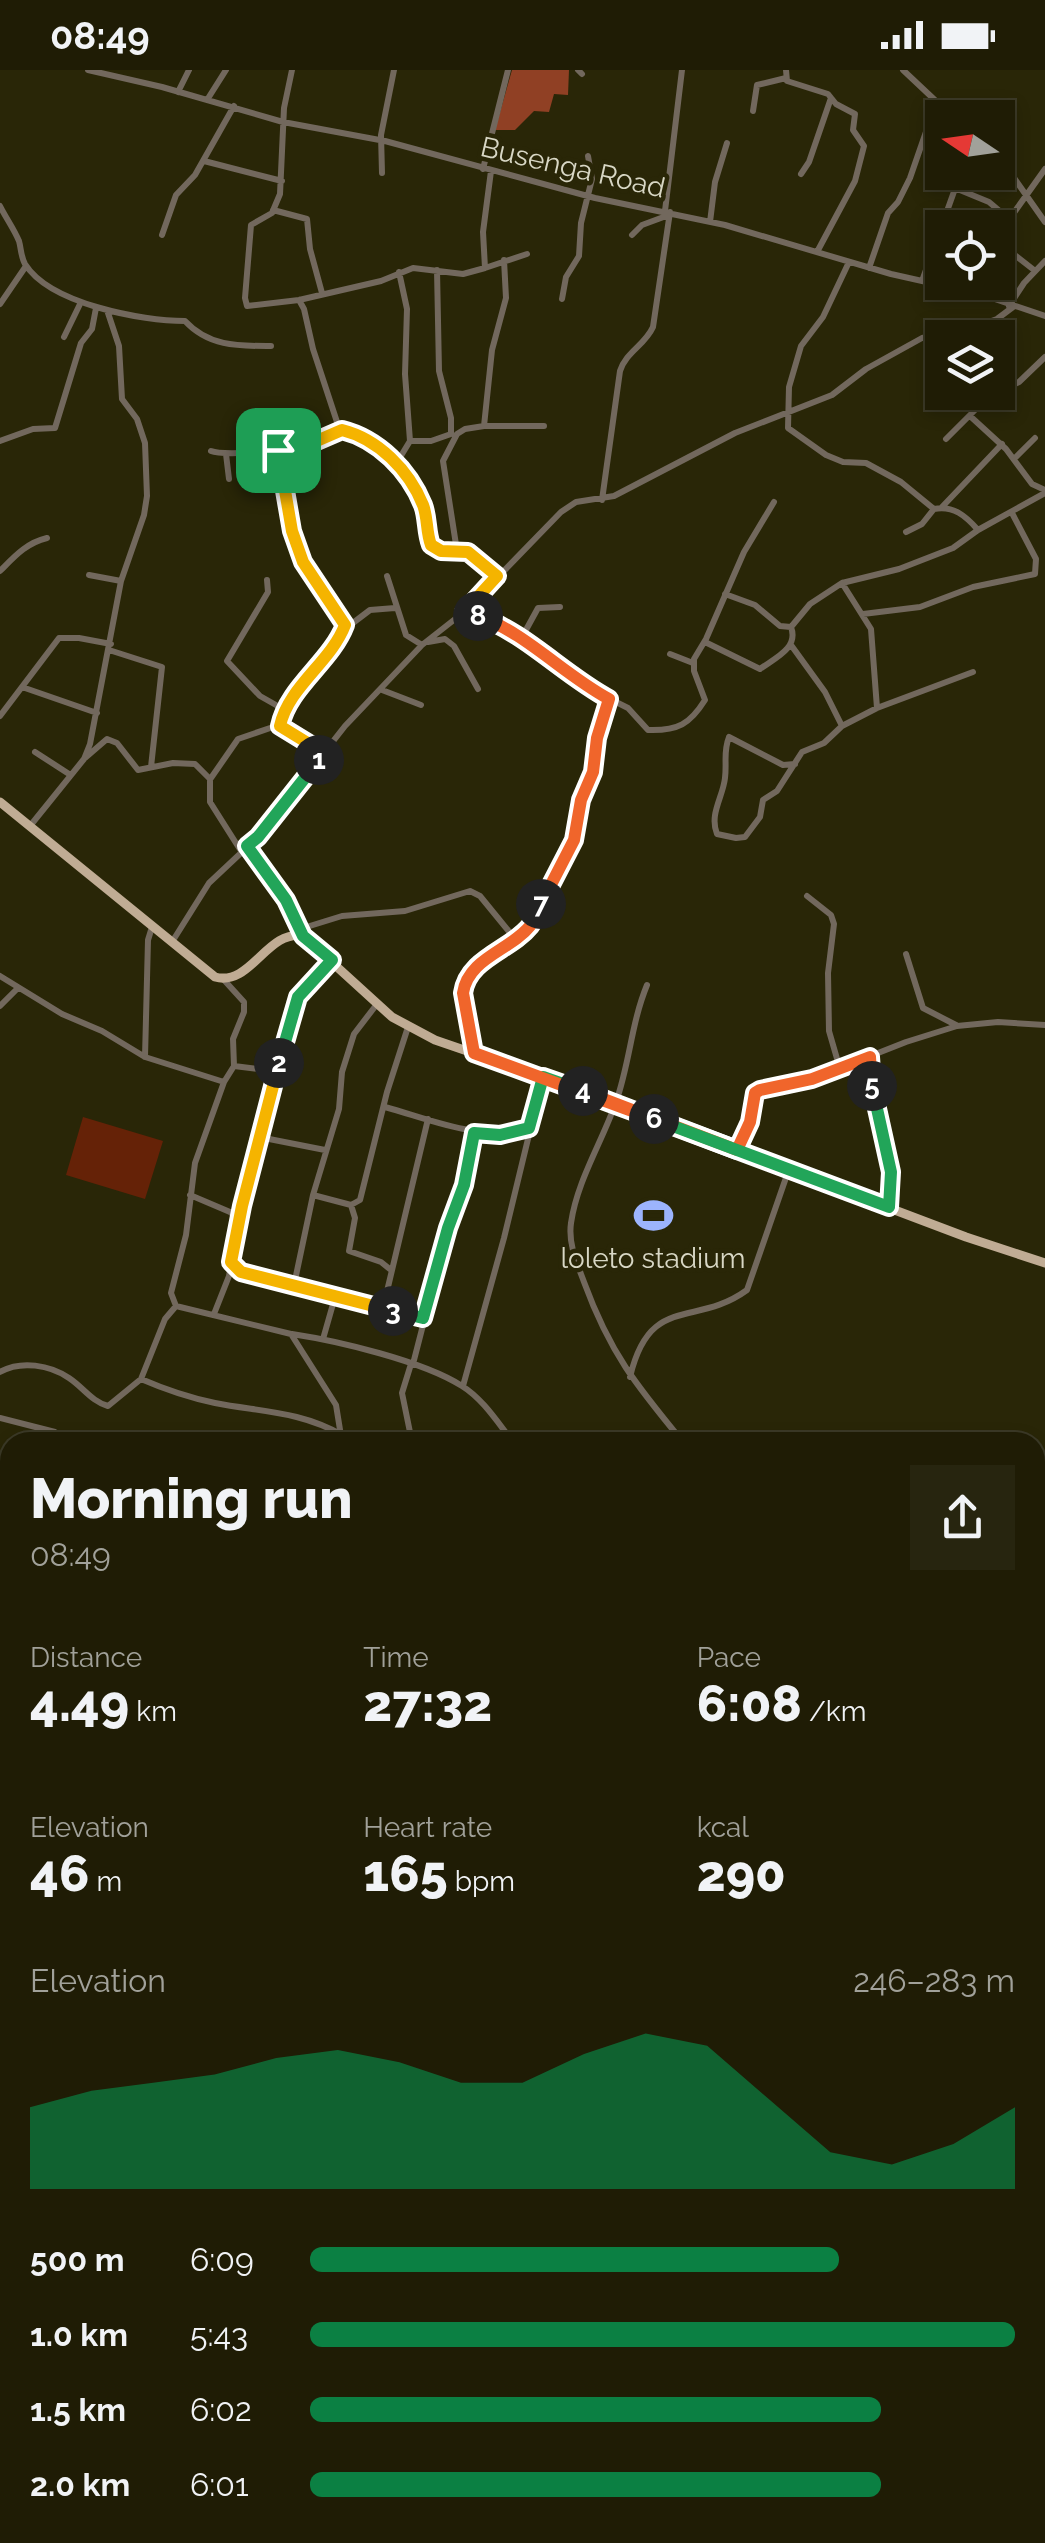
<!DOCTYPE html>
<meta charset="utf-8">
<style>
body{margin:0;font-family:Raleway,sans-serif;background:#27250f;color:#f1f3f6;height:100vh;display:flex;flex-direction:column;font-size:38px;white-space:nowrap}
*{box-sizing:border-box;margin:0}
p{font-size:32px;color:#a1a19a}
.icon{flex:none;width:55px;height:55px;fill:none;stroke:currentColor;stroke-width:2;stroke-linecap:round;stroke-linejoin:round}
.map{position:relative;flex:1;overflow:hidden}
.panel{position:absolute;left:0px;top:1362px;width:1045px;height:1112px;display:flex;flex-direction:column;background:#1f1c05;border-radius:30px 30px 0 0;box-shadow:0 5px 15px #0003,0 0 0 2px #3c3a27}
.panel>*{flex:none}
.needle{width:65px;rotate:283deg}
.fabs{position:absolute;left:925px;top:30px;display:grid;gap:20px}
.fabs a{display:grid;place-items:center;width:90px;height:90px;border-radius:0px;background:#1f1c05;box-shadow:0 5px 15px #0003,0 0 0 2px #3c3a27;font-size:50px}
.pin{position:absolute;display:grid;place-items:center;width:85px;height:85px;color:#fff;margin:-42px;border-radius:20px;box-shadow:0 5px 15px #0006}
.km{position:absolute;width:50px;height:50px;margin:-25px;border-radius:50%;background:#222;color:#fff;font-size:28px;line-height:50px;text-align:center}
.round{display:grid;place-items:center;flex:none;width:105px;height:105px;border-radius:0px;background:#27250f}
.summary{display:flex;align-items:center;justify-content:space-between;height:170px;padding:0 30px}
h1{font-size:55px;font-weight:800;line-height:75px}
.metrics{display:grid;grid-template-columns:repeat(3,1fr);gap:15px;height:170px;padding:10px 30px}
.metrics div{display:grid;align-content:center}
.metrics b{font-size:50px;font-weight:800}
.metrics small{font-size:28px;font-weight:400}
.metrics p{font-size:28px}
.chart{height:280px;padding:20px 30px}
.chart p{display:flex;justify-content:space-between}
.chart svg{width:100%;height:180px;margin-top:10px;fill:#0b8043;opacity:.7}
ul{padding:0 30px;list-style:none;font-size:32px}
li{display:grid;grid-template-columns:160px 120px 1fr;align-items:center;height:75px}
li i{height:25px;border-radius:12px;background:#0b8043}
.status{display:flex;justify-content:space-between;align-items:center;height:70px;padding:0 50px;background:#1f1c05;direction:ltr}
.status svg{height:28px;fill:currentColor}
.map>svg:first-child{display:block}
.green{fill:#652207}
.forest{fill:#904024}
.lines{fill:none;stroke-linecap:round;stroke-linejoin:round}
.minor{stroke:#72685d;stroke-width:6}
.major{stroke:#c0ac94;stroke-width:9}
.highway{stroke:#dfc7a9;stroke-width:10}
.split-1-casing{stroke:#fff;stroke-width:20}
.split-2-casing{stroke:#fff;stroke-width:20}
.split-3-casing{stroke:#fff;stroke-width:20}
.split-4-casing{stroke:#fff;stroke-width:20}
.split-5-casing{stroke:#fff;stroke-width:20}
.split-6-casing{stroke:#fff;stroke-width:20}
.split-7-casing{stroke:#fff;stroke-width:20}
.split-8-casing{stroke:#fff;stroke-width:20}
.split-9-casing{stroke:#fff;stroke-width:20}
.split-1{stroke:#f5b400;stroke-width:12}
.split-2{stroke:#22a559;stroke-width:12}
.split-3{stroke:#f5b400;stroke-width:12}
.split-4{stroke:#22a559;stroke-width:12}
.split-5{stroke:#f0652b;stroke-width:12}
.split-6{stroke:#22a559;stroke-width:12}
.split-7{stroke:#f0652b;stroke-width:12}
.split-8{stroke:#f0652b;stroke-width:12}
.split-9{stroke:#f5b400;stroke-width:12}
.labels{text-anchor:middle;stroke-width:9;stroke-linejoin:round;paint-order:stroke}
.street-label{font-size:28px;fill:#d8d7c5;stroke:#292607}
.poi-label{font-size:28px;fill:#d8d7c5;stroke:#292607}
</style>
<div class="status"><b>08:49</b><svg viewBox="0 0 49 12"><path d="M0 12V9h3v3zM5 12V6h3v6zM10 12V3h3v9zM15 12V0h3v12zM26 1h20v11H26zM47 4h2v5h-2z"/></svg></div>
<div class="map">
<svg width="1045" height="2473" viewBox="0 0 1045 2473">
<rect width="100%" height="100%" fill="#292607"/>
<path class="green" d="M83 1047 163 1071 145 1129 66 1105Z"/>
<path class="forest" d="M512 0H569L568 25 554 24 549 42 534 41 515 60H495Z"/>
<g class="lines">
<path class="minor" d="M88 0 162 17 283 52 385 71 595 128 725 155 891 204 980 224 1045 246
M292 0 284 38 280 124 272 143 251 155 245 228 247 236 299 230 381 211 413 198 463 204 485 198 483 162 491 101
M578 0 582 4
M786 0 787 11 828 24 836 34 855 44 853 60 864 76 855 111 817 182
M903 0 954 48
M178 22 189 0
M207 30 226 0
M753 41 757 15 786 8
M998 85 1045 152
M204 91 282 111
M483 99 508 0
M382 103 381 65 394 0
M801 104 809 92 831 28
M955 118 989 132 1009 149
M0 136C6 148 14 159 19 171 21 178 21 187 25 194 50 234 142 251 185 251 209 277 239 276 271 276
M273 140 307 149 310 179 322 223
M665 141 682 0
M710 152 715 112 727 73
M162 165 176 125 195 105 234 36
M632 165 642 155 669 145
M998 165 1045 99
M998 172 1034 200
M849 192 823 247 801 276 789 317 788 358 826 385 843 392 866 393 901 412 934 439C953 435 966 446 978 460
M485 198 527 184
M869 198 888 143 898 132 910 108 936 33
M437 200 439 301 451 348V363
M922 211 961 102
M562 229 566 207 579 186 581 153 592 109 588 86
M299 230 304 239 313 279 338 355 375 373 406 407 423 435 428 468 435 479 468 482 497 506
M0 234 26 196
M1009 236 1024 213 1045 191
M64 267 81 232
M970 346 1006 379 1032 414 1045 420
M484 356 492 280 506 228 504 190
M946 369 987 328 1019 312 1045 287
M0 371 33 359 55 358 81 273 92 259 96 238
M410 371H431L451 364
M278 380 293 461 303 492 342 548 345 559
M211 381C223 386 291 381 305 376 317 372 329 364 341 360
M226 384 229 409
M1014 389 1035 368
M396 394 410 371 405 304 407 239 399 202
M602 430 620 301C626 282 645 275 653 257L670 142
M942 437 1002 374
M906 462 922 454 934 439
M457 481 443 391 457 364 465 359 484 356H544
M0 501C14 487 26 473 47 468
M89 505 121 511
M387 506 406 565 422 575
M267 510 268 522 227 591 260 626 283 639 345 559 370 540 395 538
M842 513 871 559 877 638
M725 524 755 535 780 556 791 557 810 534 842 513 899 499 953 478 978 460 1045 423
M464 542 502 555 590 619 628 638 648 660C678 661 690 654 705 630L694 601V589L706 569 744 482 774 432
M863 544 920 537 973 517 1035 504 1036 489 1012 443
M521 569 538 538 560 537
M428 572 445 569 454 576 478 619
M705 572 760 599C775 588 799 578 791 557
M791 575 825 622 842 656
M109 580 162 597 151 697
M670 584 693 593
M22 617 97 643
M382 620 421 635
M0 646 59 568H79L111 574
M35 682 69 704
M85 688 107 669 117 673 138 700 173 693 195 694 210 709V732L241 781
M795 694 783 695 729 667C723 682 727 692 725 708 723 727 709 744 717 764L736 768 745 767 760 747 763 730 777 721 802 682 824 673 842 656 877 638 973 602
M211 708 238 669 276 656 324 683
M30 756 84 689 90 674 121 511 144 445 147 426 145 373 137 349 122 329 119 276 107 240
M247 776 286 831 301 861
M807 826 831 845 834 854 828 903 829 961 840 999
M300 859 342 846 405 841 470 821 480 826 516 870
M172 872 209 813 258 767 345 656 422 575 464 542 561 442 576 432 614 426 735 363 832 325 866 299 922 268 969 259 997 249 1013 237
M906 884 923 938 956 955
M0 906 62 944 102 961 145 987 224 1012 195 1093 186 1165 171 1223 176 1236 291 1264 336 1335 342 1372
M224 910 244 932V942L233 969 234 996
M647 915C631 954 630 992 616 1032 602 1072 577 1111 571 1153 568 1174 577 1193 584 1212 610 1283 636 1315 683 1372
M0 936 18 918
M473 983 463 923 465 914 473 903 495 881 516 870 531 855 570 781 581 730 593 702 597 668 609 629
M145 987 148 870 152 857
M870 987C873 1035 898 1091 889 1137
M224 1012 234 996 267 1000 279 996
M385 1037C432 1050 480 1072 529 1058
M259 1067 325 1080
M737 1080 750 1052 755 1023 760 1020 812 1009 906 972 957 956 998 952 1045 955
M190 1125 230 1142 238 1149
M313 1125 351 1135 360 1130 387 1022 408 957
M351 1135 355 1148 349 1181 381 1192 391 1200
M231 1192 241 1202 423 1249
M294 1215 313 1125 339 1039 342 1002 354 964 377 934
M176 1236 165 1249 141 1309C164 1319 191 1328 215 1333 261 1342 300 1341 342 1365
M383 1238 428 1049
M214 1244 229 1206 242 1136 293 938 303 921 332 891
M292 1264C338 1271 423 1291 462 1316 483 1329 498 1353 513 1372
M323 1269 335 1227
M411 1294 402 1323 412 1372
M413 1294 448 1158 465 1115 474 1063
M0 1302C21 1290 50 1295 69 1308 84 1318 91 1331 108 1336L141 1309
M630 1307C650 1223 695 1258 747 1220L789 1099
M463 1316 504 1168 543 1007
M0 1348 55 1362 73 1372
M0 1499 10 1506
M0 1762 10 1771
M0 1931 10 1934
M1035 2056 1045 2063
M1045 2079 1040 2096 1045 2133
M1035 2143H1045
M0 2182 10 2183
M1035 2216 1045 2222
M0 2280 10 2284
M0 2407 10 2412
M0 2460H1
M144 2465 157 2473
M228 2465 247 2473
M328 2468 331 2473
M50 2473 53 2465
M94 2473 97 2465
M186 2473 189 2465
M270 2473 273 2465
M499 2473 500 2465
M604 2473 607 2465
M691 2473 695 2465"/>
<path class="major" d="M0 732 215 907C251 917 267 859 303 866L392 947 435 970 543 1007 966 1167 1045 1193"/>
<path class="highway" d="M1035 1983 1045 1961
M765 2473 771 2465"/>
</g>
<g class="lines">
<defs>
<path id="split-1" d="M278 380 292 461 303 492 345 555C331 592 288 617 280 656L324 683 319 690"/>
<path id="split-2" d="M279 993 298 927 332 890 303 866 286 830 247 776 258 767 319 690"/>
<path id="split-3" d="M279 993 242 1136 231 1192 241 1202 393 1241"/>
<path id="split-4" d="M393 1241 423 1248 448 1158 464 1115 474 1063 500 1065 529 1058 543 1007 583 1021"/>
<path id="split-5" d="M583 1021 737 1080 750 1052 755 1023 760 1020 812 1009 870 987 872 1016"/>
<path id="split-6" d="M654 1049 889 1137 891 1102 872 1016"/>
<path id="split-7" d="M541 834C537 841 535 850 530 856 511 880 468 888 463 923L474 983 654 1049"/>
<path id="split-8" d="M478 546C525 562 564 605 609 629L597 668 593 702 581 730 574 770 541 834"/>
<path id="split-9" d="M278 380 305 376 342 360C378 369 409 400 423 435 428 448 426 462 431 475L441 481 468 482 497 506 464 542 478 546"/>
</defs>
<use href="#split-1" class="split-1-casing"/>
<use href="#split-2" class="split-2-casing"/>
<use href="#split-3" class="split-3-casing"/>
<use href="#split-4" class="split-4-casing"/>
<use href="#split-5" class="split-5-casing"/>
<use href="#split-6" class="split-6-casing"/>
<use href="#split-7" class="split-7-casing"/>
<use href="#split-8" class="split-8-casing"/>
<use href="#split-9" class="split-9-casing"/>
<use href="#split-1" class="split-1"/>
<use href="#split-2" class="split-2"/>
<use href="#split-3" class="split-3"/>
<use href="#split-4" class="split-4"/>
<use href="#split-5" class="split-5"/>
<use href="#split-6" class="split-6"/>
<use href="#split-7" class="split-7"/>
<use href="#split-8" class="split-8"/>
<use href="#split-9" class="split-9"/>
</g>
<defs>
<symbol id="stadium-bare" viewBox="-9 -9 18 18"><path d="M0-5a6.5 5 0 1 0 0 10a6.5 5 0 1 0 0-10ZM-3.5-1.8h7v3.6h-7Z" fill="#9cb4fd" stroke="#292607" stroke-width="2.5" paint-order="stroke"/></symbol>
</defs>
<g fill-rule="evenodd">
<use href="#stadium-bare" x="626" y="1118" width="55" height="55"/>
</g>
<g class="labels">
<g class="street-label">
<text transform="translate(573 97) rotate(13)" y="10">Busenga Road</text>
</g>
<g class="poi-label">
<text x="653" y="1198">loleto stadium</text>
</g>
</g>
</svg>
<div class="fabs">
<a><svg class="needle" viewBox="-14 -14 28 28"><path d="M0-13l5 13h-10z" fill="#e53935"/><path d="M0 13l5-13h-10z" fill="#a1a19a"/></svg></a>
<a><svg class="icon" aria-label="locate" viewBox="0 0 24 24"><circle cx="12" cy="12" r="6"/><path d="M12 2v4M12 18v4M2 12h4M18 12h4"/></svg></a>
<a><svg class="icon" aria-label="layers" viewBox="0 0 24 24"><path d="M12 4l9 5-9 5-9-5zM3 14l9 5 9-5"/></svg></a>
</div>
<div class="pin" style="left:278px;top:380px;background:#1e9e55"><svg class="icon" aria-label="arrive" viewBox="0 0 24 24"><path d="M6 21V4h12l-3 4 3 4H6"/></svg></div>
<b class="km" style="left:319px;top:690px">1</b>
<b class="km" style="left:279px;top:993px">2</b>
<b class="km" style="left:393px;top:1241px">3</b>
<b class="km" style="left:583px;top:1021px">4</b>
<b class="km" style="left:872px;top:1016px">5</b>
<b class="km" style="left:654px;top:1049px">6</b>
<b class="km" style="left:541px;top:834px">7</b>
<b class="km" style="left:478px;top:546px">8</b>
<section class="panel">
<div class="summary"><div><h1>Morning run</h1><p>08:49</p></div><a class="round"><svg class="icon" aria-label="share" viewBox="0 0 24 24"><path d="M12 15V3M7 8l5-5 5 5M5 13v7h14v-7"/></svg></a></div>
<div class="metrics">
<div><p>Distance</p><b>4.49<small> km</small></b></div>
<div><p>Time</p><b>27:32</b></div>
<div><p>Pace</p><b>6:08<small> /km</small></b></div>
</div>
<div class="metrics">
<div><p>Elevation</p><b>46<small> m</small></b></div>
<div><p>Heart rate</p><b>165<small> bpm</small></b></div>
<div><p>kcal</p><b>290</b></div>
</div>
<div class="chart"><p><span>Elevation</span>246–283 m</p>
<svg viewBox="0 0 160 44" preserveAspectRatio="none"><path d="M0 44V24L10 20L20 18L30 16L40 12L50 10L60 13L70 18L80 18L90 11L100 6L110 9L120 22L130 35L140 38L150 33L160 24V44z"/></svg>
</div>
<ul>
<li><b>500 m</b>6:09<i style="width:75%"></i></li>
<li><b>1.0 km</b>5:43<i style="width:100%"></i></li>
<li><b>1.5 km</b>6:02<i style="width:81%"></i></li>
<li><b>2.0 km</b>6:01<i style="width:81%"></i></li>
</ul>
</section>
</div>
